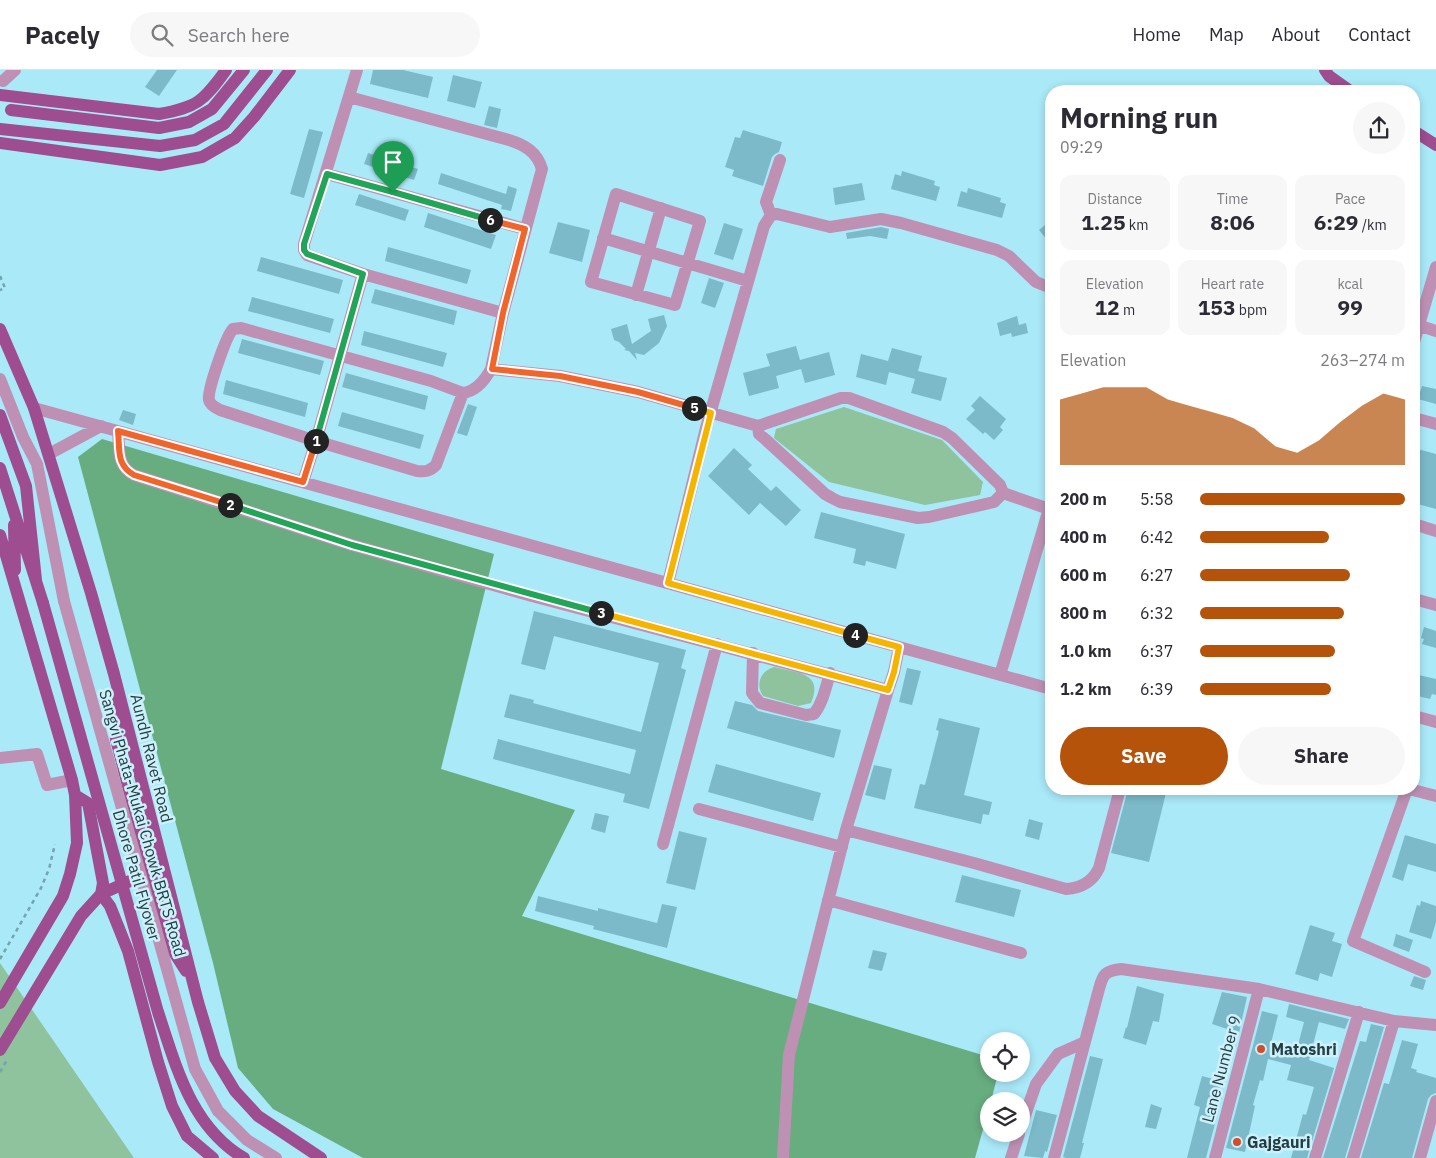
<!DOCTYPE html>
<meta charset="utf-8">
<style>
body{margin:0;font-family:"IBM Plex Sans",sans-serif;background:#f7f7f7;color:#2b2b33;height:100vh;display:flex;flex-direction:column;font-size:19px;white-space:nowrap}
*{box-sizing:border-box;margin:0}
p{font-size:16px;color:#7c7c81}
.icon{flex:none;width:28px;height:28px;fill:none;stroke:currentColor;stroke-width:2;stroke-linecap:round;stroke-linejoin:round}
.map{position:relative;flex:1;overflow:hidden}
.sheet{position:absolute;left:1045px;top:15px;width:375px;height:710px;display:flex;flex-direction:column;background:#fff;border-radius:20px;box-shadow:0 2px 8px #0003}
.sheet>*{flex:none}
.controls{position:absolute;left:980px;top:962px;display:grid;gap:10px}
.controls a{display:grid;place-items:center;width:50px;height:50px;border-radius:50%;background:#fff;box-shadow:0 2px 8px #0003;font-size:25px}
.pin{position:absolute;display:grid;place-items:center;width:42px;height:42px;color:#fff;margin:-51px -21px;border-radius:50% 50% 50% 0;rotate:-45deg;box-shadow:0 0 5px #0007}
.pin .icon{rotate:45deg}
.km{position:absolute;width:25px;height:25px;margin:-12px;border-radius:50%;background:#222;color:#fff;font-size:14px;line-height:25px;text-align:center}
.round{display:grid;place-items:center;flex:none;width:52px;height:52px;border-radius:26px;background:#f7f7f7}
.overview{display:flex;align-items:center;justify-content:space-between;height:85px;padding:0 15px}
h1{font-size:28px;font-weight:700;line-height:38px}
.figures{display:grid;grid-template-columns:repeat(3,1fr);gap:8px;height:85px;padding:5px 15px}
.figures div{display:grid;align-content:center;border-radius:12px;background:#f7f7f7;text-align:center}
.figures b{font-size:21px;font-weight:700}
.figures small{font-size:14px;font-weight:400}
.figures p{font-size:14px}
.chart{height:140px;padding:10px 15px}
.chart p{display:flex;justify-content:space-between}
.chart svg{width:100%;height:90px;margin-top:5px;fill:#b45309;opacity:.7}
.primary-button{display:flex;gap:10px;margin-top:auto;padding:10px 15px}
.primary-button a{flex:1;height:58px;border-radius:30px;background:#b45309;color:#fff;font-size:20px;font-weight:700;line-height:58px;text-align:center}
.primary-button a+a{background:#f7f7f7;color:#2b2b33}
ul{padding:0 15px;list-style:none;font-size:16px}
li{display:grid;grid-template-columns:80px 60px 1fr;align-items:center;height:38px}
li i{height:12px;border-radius:6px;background:#b45309}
header{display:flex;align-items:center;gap:30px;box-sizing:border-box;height:70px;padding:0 25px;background:#fff;border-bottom:1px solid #e1e1e2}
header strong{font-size:24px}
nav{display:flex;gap:28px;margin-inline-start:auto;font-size:18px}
.search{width:350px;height:45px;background:#f7f7f7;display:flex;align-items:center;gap:12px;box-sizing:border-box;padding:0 18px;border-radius:28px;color:#7c7c81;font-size:19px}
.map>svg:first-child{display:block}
.green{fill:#8ec39e}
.forest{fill:#67ad7f}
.building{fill:#7cbac9}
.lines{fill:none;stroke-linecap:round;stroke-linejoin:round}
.path{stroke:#74a4b0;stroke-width:2.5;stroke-dasharray:4 4;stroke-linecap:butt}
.minor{stroke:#be91b4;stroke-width:12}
.major{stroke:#9d4d90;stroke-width:12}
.minor-bridge{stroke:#be91b4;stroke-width:12}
.major-bridge{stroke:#9d4d90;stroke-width:12}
.split-1-casing{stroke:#fff;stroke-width:10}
.split-2-casing{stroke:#fff;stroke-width:10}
.split-3-casing{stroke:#fff;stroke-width:10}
.split-4-casing{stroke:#fff;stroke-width:10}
.split-5-casing{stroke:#fff;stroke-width:10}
.split-6-casing{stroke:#fff;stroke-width:10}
.split-7-casing{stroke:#fff;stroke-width:10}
.split-1{stroke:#22a559;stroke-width:6}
.split-2{stroke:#f0652b;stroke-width:6}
.split-3{stroke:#22a559;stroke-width:6}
.split-4{stroke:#f5b400;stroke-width:6}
.split-5{stroke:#f5b400;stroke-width:6}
.split-6{stroke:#f0652b;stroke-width:6}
.split-7{stroke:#22a559;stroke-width:6}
.poi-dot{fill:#d54b2c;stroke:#cdf1fa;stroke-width:2}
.labels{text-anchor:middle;stroke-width:5;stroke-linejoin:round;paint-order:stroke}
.street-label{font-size:16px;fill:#233d43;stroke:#cdf1fa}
.poi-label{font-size:16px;font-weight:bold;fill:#233d43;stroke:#cdf1fa;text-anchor:start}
</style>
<header>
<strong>Pacely</strong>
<div class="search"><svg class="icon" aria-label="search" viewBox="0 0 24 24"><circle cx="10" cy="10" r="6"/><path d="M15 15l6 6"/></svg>Search here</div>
<nav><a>Home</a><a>Map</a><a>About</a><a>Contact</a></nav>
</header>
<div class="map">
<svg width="1436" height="1088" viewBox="0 0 1436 1088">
<rect width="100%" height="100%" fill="#aae9f8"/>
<path class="green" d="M844 337 942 370 983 412 980 425 925 435 829 412 774 368 776 359Z
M774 597C797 603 824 602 811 633L798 636 763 626C755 613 761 601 774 597Z
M0 893 134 1088H0Z"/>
<path class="forest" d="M102 369 494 484 441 699 575 740 522 846 989 987V1004H998L991 1031H989V1038L975 1088H363L273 1039 238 998 213 893 78 387Z"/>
<path class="building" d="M157 0H177L159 26 145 17Z
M373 0H403L433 7 428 28 370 14Z
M453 5 482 12 475 38 447 31Z
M489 36 501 39 497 58 484 55Z
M309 59 323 62 304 128 290 124Z
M743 60 782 72 779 82 775 84 772 87 763 116 732 106 734 100 725 97 735 67 740 68Z
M368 83 418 99 414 110 364 94Z
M902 101 935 111 934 115 940 117 936 131 891 119 895 104 901 106Z
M441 103 506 124 508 116 517 119 511 141 501 139 502 135 438 114Z
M862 113 865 130 835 135 833 118Z
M968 118 1001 128 1000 132 1006 134 1002 148 957 136 961 121 967 123Z
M359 124 409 140 405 151 355 135Z
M428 143 496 165 491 179 424 157Z
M1051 150V175L1039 160Z
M558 152 590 160 582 192 549 183Z
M724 153 743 159 733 190 714 184Z
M881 157 889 159 887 169 870 166 847 169 846 163Z
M388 177 471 200 467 214 385 191Z
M261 187 343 210 339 224 257 201Z
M709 208 724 213 715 238 701 233Z
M375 219 457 241 454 255 371 233Z
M252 227 334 249 330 263 248 241Z
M664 245 667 256 659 273 644 285 635 283 637 290 629 281 624 280 626 279 619 272 614 270 611 259 627 254 632 274 651 261 648 249Z
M1017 246 1019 255 1026 253 1028 263 1012 267 1011 263 1000 266 997 253Z
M364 261 447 283 443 297 361 275Z
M242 269 324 291 320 305 238 283Z
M796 276 800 290 829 282 835 305 805 313 801 299 776 306 779 318 749 326 743 303 770 296 766 284Z
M892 278 922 286 918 301 947 308 941 331 911 323 915 309 889 302 886 315 856 307 861 284 888 291Z
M346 303 428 326 425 340 342 317Z
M226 310 308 333 305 347 223 324Z
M1422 316 1436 319V334L1418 329Z
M980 326 1006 349 1000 357 1003 360 994 370 985 362 983 364 966 349 975 340 971 336Z
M468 334 477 337 467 366 457 363Z
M123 340 136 344 133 355 119 350Z
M342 342 424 365 420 379 338 356Z
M734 378 752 395 748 399 771 421 776 416 801 440 786 456 760 433 749 445 708 406Z
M1414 378 1436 384V439L1414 433Z
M821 442 905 464 896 499 866 491 865 496 853 493 856 479 814 468Z
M534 541 686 580 681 598 686 600 649 739 623 732 625 724 493 689 498 669 630 704 636 680 504 647 510 624 534 630 533 633 641 662 659 593 554 566 545 600 521 594Z
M1424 557 1436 561V578L1422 574 1424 569 1421 568Z
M907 598 921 601 912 635 899 632Z
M1414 604 1436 609V625L1432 624 1430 629 1414 625Z
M735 631 752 635 758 641 841 660 834 688 727 658Z
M939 648 980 658 964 725 992 732 989 745 983 744 981 754 914 738 920 714 925 715 939 661 936 660Z
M716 694 821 723 813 751 708 722Z
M874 695 892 699 885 730 865 725Z
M1128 719H1167L1149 792 1111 783Z
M595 743 609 746 605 763 591 759Z
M1029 749 1043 753 1039 770 1025 766Z
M679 761 707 768 695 820 666 813Z
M1405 765 1436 774V802L1408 794 1403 811 1392 807Z
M962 805 1021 820 1014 847 955 832Z
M538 826 598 841V838L657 853 662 834 677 837 667 878 593 859 594 856 535 841Z
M1421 831 1436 836V852L1431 869 1409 862 1417 835 1420 836Z
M1310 855 1335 863 1332 871 1342 874 1332 907 1320 903 1318 911 1295 904Z
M1396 864 1413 870 1409 882 1393 876Z
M873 880 887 883 882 901 868 898Z
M1414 906 1426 910 1423 920 1410 916Z
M1137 916 1164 924 1159 952 1153 951 1146 975 1123 968 1126 957 1127 958Z
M1222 922 1247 927 1239 963 1212 954Z
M1289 934 1349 949 1345 959 1319 952 1309 990 1334 998 1307 1088H1291L1303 1044 1306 1045 1314 1017 1287 1010 1291 995 1268 989 1263 1011 1260 1010 1253 1035 1255 1036 1245 1082 1226 1078 1262 941 1278 945 1271 973 1295 980 1296 974 1298 975 1304 952 1286 947Z
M1371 954 1384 957 1345 1088H1323L1360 971 1366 972Z
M1402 970 1418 974 1411 998 1417 1000 1416 1002 1436 1008V1023L1431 1025 1428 1029 1412 1088H1361L1384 1013 1389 1014Z
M1090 986 1103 989 1082 1073H1084L1080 1088H1066L1063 1087Z
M1202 1006 1221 1011 1217 1026 1222 1027 1206 1088H1187L1200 1037 1194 1035Z
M1151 1034 1162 1038 1156 1059 1145 1057Z
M1036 1040 1057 1045 1047 1082 1045 1081 1043 1088 1024 1086Z"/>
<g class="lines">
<path class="path" d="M0 206 5 218 0 220
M0 889 41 818 49 799 55 774
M0 1002 7 990"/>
<path class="minor" d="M357 0 304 174V180L307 185 363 204 503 243 491 299
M3 11 15 0
M349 27 509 70C525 75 537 82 542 99L503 243
M327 104 525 159
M616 124 700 151 675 235 591 212Z
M771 145 766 132 780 90
M603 168 748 211
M363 204 316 371 220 340C216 338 210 335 209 330 207 321 226 266 233 259L241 258 431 311 463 323
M636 225 661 138
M1418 255 1436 261
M1414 272 1436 197
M0 309 23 367 37 394 64 531
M34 338 1051 619
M1414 348 1436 354
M758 356 759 364 765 369 825 424 832 428 840 432 918 448 929 447 994 432 1003 423
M118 361C120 380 116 395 134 405L352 475 532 526 888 620 894 602 899 577
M49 384 101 356
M303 412 316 371 417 401C426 402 430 401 436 395L463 323C477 321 485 310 491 299L560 306 638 322 758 356 841 328H849L943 362 952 368 1000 415 1003 423 1049 439
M1414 454 1436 461
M668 513 706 358 764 156 771 145 777 144 830 157 881 149 901 153 997 180 1009 186 1036 212 1051 218
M1414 529 1436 535
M753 583 752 623 760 633 806 645 814 644C823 632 826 617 830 603
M1000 605 1051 432
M1414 646 1436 652
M0 688 37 684 47 715 72 710
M1407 719 1353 871 1425 902
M1409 719 1436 726
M699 739 842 777
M846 760 974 793 1066 819C1081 818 1093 811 1099 798L1120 719
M663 774 717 574
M828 830 1021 883
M1021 1057 1036 1014 1058 984 1085 972
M783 1088 789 985 846 760 888 620
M1011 1088 1019 1064
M1054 1088 1099 919C1103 904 1105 901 1121 899L1259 919 1394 951 1436 955
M1215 1088 1259 919
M1315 1088 1359 942
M1353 1088 1394 951
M1420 1088 1436 1031"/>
<path class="major" d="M1325 0 1329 6 1350 21
M0 25 159 44C197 37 203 32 226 0
M11 40 159 58 189 52 212 39 244 0
M0 59 160 76 195 70 224 54 267 0
M1414 61 1436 75
M0 73 160 95 202 87 235 68 254 47 290 0
M0 259 34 338 91 523 114 604 198 932 215 988 235 1021 258 1046 321 1088
M0 345 26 416 36 510
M0 398 43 533
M14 455 15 500
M0 465 72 710 75 725 77 773 70 804 63 826 0 933
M114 628 116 669 168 873 186 901
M75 725 88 733 103 813 101 824
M101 824 110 836 128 881 158 992 172 1036 187 1066 213 1088
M0 980 81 846 101 824 150 802"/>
<path class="minor-bridge" d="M64 531 195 999 218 1041 247 1070 276 1088"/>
<path class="major-bridge" d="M43 533 158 942C176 996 191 1057 244 1088"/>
</g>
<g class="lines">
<defs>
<path id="split-1" d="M316 371 363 204 307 184 304 180V174L327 104 393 122"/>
<path id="split-2" d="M230 435 134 405C116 395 120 380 118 361L303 412 316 371"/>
<path id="split-3" d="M230 435 352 475 601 543"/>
<path id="split-4" d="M601 543 888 620 894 602 899 577 855 565"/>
<path id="split-5" d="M694 338 711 343 668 513 855 565"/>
<path id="split-6" d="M490 150 525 159 503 243 492 299 560 306 638 322 694 338"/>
<path id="split-7" d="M393 122 490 150"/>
</defs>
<use href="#split-1" class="split-1-casing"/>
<use href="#split-2" class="split-2-casing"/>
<use href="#split-3" class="split-3-casing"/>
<use href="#split-4" class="split-4-casing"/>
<use href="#split-5" class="split-5-casing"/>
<use href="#split-6" class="split-6-casing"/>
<use href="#split-7" class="split-7-casing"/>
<use href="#split-1" class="split-1"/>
<use href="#split-2" class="split-2"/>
<use href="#split-3" class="split-3"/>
<use href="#split-4" class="split-4"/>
<use href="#split-5" class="split-5"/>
<use href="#split-6" class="split-6"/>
<use href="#split-7" class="split-7"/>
</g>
<g class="poi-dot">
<circle cx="1261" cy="979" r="5"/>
<circle cx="1237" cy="1072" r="5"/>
</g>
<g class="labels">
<g class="street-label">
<text transform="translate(152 688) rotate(76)" y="6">Aundh Ravet Road</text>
<text transform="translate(143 753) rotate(74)" y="6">Sangvi Phata-Mukai Chowk BRTS Road</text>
<text transform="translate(137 805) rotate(74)" y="6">Dhore Patil Flyover</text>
<text transform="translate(1221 999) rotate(-75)" y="6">Lane Number 9</text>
</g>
<g class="poi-label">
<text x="1271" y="985">Matoshri</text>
<text x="1247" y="1078">Gajgauri</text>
</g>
</g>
</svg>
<div class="controls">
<a><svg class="icon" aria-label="locate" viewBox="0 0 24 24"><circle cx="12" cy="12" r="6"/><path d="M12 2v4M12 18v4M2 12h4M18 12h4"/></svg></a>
<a><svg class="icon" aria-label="layers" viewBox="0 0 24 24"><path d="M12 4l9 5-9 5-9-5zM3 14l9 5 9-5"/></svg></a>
</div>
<div class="pin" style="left:393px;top:122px;background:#1e9e55"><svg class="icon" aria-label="arrive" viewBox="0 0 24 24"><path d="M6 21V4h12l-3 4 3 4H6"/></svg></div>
<b class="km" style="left:316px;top:371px">1</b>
<b class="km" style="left:230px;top:435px">2</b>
<b class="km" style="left:601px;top:543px">3</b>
<b class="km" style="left:855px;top:565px">4</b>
<b class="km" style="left:694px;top:338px">5</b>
<b class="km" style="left:490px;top:150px">6</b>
<section class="sheet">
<div class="overview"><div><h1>Morning run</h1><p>09:29</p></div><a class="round"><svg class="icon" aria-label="share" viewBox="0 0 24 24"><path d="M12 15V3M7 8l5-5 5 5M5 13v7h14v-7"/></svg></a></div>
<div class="figures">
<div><p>Distance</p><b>1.25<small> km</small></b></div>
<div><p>Time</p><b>8:06</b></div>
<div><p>Pace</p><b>6:29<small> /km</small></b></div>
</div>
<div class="figures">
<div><p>Elevation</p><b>12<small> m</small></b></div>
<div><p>Heart rate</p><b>153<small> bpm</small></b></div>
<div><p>kcal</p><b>99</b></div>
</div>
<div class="chart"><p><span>Elevation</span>263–274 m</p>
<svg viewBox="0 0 160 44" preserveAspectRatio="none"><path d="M0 44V12L10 9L20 6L30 6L40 6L50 12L60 15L70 18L80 21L90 26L100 35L110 38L120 32L130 23L140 15L150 9L160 12V44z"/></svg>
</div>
<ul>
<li><b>200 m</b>5:58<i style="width:100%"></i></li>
<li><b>400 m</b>6:42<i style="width:63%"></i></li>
<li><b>600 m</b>6:27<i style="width:73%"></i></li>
<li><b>800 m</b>6:32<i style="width:70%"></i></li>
<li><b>1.0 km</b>6:37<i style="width:66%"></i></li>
<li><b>1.2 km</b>6:39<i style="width:64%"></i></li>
</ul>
<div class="primary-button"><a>Save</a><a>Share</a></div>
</section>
</div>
